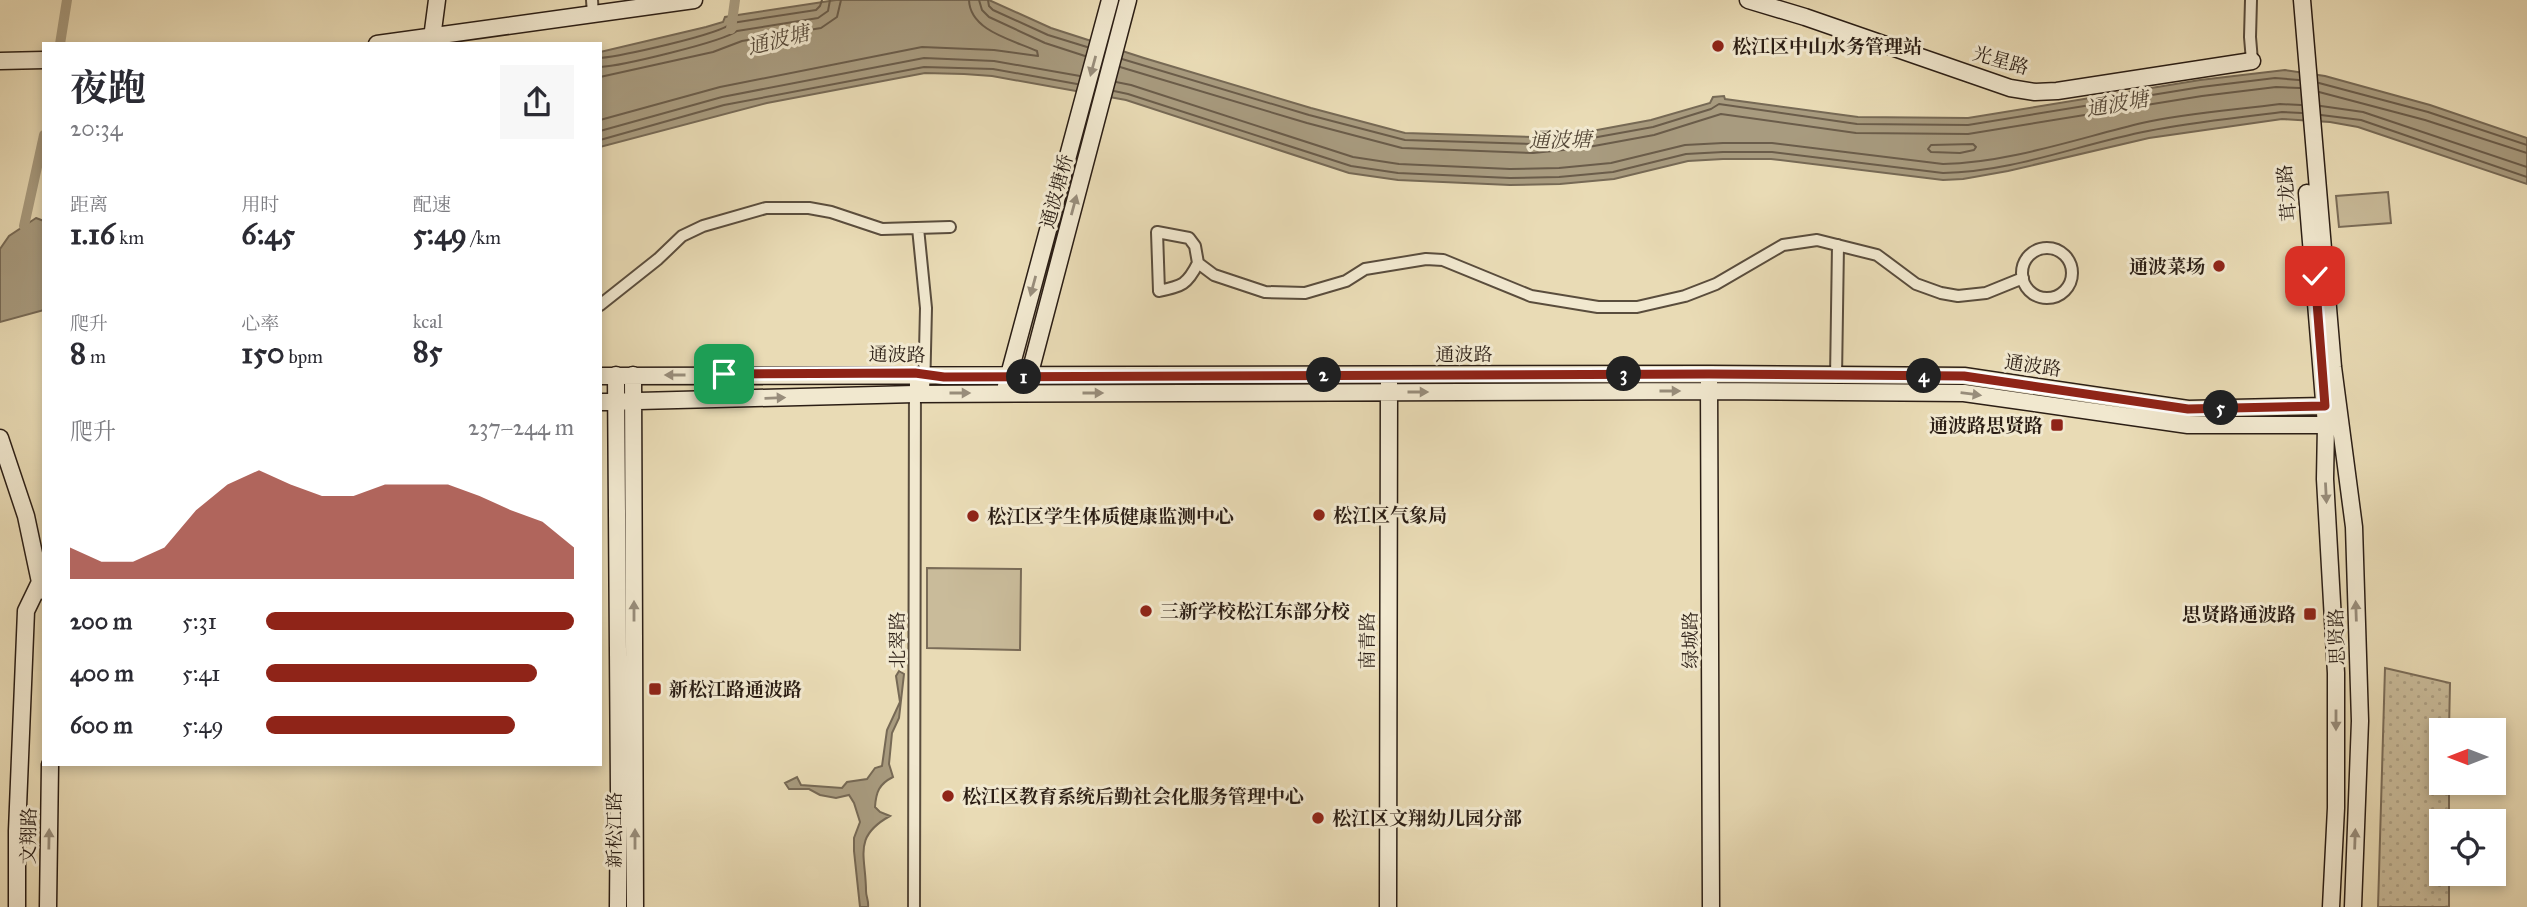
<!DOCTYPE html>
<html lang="zh">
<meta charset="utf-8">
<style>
body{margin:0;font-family:"IM FELL Great Primer","Noto Serif SC",serif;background:#f7f7f7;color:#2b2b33;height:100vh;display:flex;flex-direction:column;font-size:26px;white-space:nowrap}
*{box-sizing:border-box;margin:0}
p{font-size:23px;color:#7c7c81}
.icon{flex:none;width:38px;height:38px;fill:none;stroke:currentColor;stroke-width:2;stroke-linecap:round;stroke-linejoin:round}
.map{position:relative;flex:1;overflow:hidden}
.sheet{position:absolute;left:42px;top:42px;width:560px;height:724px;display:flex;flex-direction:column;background:#fff;border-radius:0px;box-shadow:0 4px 10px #0003}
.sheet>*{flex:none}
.needle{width:46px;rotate:270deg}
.fabs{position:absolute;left:2429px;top:718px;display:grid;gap:14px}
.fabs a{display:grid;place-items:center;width:77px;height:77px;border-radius:0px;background:#fff;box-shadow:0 4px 10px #0003;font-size:35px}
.pin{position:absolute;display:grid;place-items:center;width:60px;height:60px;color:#fff;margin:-30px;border-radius:14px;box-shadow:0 4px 10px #0006}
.km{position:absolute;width:35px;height:35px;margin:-18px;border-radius:50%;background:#222;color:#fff;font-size:19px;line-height:35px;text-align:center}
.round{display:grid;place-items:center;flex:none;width:74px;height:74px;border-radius:0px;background:#f7f7f7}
.overview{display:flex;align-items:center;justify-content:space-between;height:119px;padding:0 28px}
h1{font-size:38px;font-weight:700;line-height:52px}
.figures{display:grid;grid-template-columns:repeat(3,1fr);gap:10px;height:119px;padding:7px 28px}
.figures div{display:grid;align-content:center}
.figures b{font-size:30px;font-weight:700}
.figures small{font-size:19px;font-weight:400}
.figures p{font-size:19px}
.chart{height:196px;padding:14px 28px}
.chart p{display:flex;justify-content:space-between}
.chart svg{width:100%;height:126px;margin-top:7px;fill:#8f2418;opacity:.7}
ul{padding:0 28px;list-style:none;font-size:23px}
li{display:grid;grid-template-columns:112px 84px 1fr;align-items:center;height:52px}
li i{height:18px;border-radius:9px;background:#8f2418}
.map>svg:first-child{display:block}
.green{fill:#c9bb9a;stroke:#7a6c58;stroke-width:2}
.park{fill:url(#park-dots);stroke:#7a6c58;stroke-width:2}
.water{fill:#a89b7f;stroke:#766955;stroke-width:2}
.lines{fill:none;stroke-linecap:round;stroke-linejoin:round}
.shore{stroke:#6a5c4a;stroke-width:2}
.canal{stroke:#a89b7f;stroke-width:10}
.street-casing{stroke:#5a4d3d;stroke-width:14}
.secondary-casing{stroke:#2b1e15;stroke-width:19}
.street{stroke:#f1e8cf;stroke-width:10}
.secondary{stroke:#f1e8cf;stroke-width:16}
.oneway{fill:#988d7b}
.route-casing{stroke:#fff;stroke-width:14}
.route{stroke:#8f2418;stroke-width:9}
.poi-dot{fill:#8f2418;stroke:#f1e8cf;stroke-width:2.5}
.labels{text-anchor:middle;stroke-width:6;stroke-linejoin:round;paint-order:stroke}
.poi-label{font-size:19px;font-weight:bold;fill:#2b1e15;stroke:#f1e8cf;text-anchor:start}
.street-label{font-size:19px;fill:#2b1e15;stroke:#f1e8cf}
.water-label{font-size:21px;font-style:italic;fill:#574a3a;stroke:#f1e8cf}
</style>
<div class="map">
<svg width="2527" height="907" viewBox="0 0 2527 907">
<defs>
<pattern id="park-dots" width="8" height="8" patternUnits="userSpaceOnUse" patternTransform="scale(1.75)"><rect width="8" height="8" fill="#c9bb9a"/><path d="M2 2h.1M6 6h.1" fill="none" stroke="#ada084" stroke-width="1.8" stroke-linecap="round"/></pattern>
</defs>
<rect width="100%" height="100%" fill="#e9dbb5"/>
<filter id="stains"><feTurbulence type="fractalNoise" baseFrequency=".00286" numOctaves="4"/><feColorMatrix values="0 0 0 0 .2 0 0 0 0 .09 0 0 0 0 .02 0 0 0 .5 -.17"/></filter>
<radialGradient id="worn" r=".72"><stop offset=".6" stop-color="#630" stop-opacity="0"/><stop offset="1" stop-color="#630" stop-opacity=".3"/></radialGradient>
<path class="green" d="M2388 192 2391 223 2339 227 2336 196Z
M927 568 1021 569 1020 650 927 648Z"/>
<path class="park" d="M2385 668 2450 683 2449 730H2441V782H2449V821H2441V873H2449V907H2378Z"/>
<path class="water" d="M836 0H989L1051 28 1144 58 1311 108 1405 133 1534 137 1581 133 1651 120 1710 103 1713 97 1724 96 1725 99 1858 117 1968 118 2200 80 2285 70 2325 76 2430 105 2527 138V184L2358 127 2330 122 2282 119 2149 138 2008 171 1963 179 1943 180 1771 159H1723L1688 161 1614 179 1560 184 1510 185 1398 180 1349 173 1126 100 992 76 964 74 925 73 767 103 600 147V52L706 27 723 22 725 17Z
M36 218 44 221V310L0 322V249L9 236Z
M899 671 904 674 899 718 892 733 889 764 893 777C879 784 876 792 875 807L880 812 890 816C852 837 866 856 866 891 866 897 869 901 868 907H860L854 851V838L860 822 854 803 849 795 836 798 820 795 809 789H789L785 783 797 777 801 785 842 788 847 782 867 779 875 768 882 766 887 730 900 702 896 676Z"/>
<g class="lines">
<path class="shore" d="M979 0 982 10 989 17 1045 43 1085 56
M988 0 989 6 993 10 1048 35 1087 47
M600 58C621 56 719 35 732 23L816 10 820 6 822 0
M1122 59 1309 115 1405 140 1533 144 1581 140 1653 127 1711 109 1719 104 1857 124 1968 125 2201 87 2275 78 2299 80
M600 67C621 66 722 42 737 31L818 18 828 11 830 0
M1120 67 1307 123 1402 148 1533 153 1583 148 1654 135 1721 114 1856 133 1968 134 2202 96 2276 87 2300 88
M600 77 713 52 742 41 821 28 837 17 841 0
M1116 82 1131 85 1353 157 1399 164 1510 169 1559 168 1611 163 1685 145 1723 143H1772L1943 164C2008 163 2079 138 2142 123 2187 113 2235 110 2280 104L2301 105
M2319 83 2428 112 2527 145
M1114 91 1128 94 1351 166 1398 173 1510 178 1559 177 1613 172 1686 154 1723 152H1772L1943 173C2013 172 2080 144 2148 131 2192 122 2237 118 2282 112L2302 113
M2319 92 2425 120 2527 153
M2321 106 2363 112 2527 167
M2321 115 2361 120 2527 177
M600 120 720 87 922 47 994 50 1038 56 1037 51C1013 40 970 31 969 0
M600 131 722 97 924 58 994 61 1080 76
M600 140 724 105 924 67 993 69 1077 84
M1973 144 1976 147 1974 150 1960 153 1931 152 1928 149 1931 145Z"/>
<path class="canal" d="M731 29 735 0
M60 44 67 0
M24 226 44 135"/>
<defs>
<path id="street" d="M592 0 593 14
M2251 0 2250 37 2252 61
M918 228 926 308 924 394
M2022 273a25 25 0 1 1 50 0a25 25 0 1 1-50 0Z
M1198 263C1187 285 1182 286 1159 291L1157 232 1189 238 1195 246 1198 263 1214 275 1265 292 1305 293 1346 281 1365 269 1426 259 1443 260 1531 296 1598 307H1637L1685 296 1716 284 1783 245 1817 240 1877 255 1916 284 1941 293 1958 296 1986 293 2023 278
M600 305 658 259 682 236 703 226 766 208H809L831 212 882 229 950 227
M1836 378 1838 245
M914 907 915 373"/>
<path id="secondary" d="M1748 0 1805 17 2010 88 2035 92 2057 91 2252 61
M2302 0 2333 367 2354 527 2360 721 2353 907
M432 38 437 0
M377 44 694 0
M0 61 44 60
M2307 193 2326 425 2325 479 2336 673V808L2331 907
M616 375 619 789 618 907
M633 375 635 907
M600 376 1709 374 1964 376 2188 409 2325 406
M1709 381 1711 907
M1027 384 1128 0
M1006 386 1110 0
M600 402 915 394 1709 391 1964 393 2188 425H2326
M0 438 26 516 40 582 44 591
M17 907V831L26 611 40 582
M48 907 50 765
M1388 907 1389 381"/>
</defs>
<use href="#street" class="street-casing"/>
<use href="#secondary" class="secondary-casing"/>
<use href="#street" class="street"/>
<use href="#secondary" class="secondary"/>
</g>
<defs><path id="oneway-solid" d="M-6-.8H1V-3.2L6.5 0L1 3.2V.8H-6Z" transform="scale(1.75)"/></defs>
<g class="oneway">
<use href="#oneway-solid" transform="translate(1093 66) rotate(105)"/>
<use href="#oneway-solid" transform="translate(1074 205) rotate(-75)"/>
<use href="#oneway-solid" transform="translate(1033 286) rotate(105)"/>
<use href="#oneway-solid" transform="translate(675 375) rotate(180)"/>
<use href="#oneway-solid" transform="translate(1670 391)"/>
<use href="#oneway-solid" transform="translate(1418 392)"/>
<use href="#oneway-solid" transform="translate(960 393)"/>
<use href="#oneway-solid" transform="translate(1093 393)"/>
<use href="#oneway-solid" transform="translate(1971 394) rotate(7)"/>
<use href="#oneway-solid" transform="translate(775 398) rotate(-2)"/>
<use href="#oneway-solid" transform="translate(2326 493) rotate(87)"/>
<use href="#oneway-solid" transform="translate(634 611) rotate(-90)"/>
<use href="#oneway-solid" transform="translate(2356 611) rotate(-92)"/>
<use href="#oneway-solid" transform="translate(2336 720) rotate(90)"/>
<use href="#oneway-solid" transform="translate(49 839) rotate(-89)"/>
<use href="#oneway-solid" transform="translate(635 839) rotate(-90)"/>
<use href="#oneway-solid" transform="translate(2355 839) rotate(-88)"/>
</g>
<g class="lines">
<defs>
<path id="route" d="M724 374 915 373 944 377 1709 374 1964 376 2188 409 2325 406 2315 276"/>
</defs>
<use href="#route" class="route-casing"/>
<use href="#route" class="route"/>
</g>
<g class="poi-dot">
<circle cx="1718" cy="46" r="7"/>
<circle cx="2219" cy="266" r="7"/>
<rect x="2050" y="418" width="14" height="14" rx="3.5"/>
<circle cx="1319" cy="515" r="7"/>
<circle cx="973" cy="516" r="7"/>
<circle cx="1146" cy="611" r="7"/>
<rect x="2303" y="607" width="14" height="14" rx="3.5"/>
<rect x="648" y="682" width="14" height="14" rx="3.5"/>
<circle cx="948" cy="796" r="7"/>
<circle cx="1318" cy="818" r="7"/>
</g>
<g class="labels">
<g class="poi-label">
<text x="1732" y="53">松江区中山水务管理站</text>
<text x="2205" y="273" text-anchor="end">通波菜场</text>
<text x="2043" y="432" text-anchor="end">通波路思贤路</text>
<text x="1333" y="522">松江区气象局</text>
<text x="987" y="523">松江区学生体质健康监测中心</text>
<text x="1160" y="618">三新学校松江东部分校</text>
<text x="2296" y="621" text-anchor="end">思贤路通波路</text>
<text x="669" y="696">新松江路通波路</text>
<text x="962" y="803">松江区教育系统后勤社会化服务管理中心</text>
<text x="1332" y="825">松江区文翔幼儿园分部</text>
</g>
<g class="street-label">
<text transform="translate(2001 60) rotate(16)" y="7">光星路</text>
<text transform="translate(1056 191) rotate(-75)" y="7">通波塘桥</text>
<text transform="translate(2286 193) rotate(-95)" y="7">茸龙路</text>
<text transform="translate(897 354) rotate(1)" y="7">通波路</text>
<text x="1464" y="361">通波路</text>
<text transform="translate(2033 365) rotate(8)" y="7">通波路</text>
<text transform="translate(2336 637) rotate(-92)" y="7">思贤路</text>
<text transform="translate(897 640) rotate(-90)" y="7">北翠路</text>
<text transform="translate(1690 640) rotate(-90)" y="7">绿城路</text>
<text transform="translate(1367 641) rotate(-90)" y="7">南青路</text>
<text transform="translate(614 830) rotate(-90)" y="7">新松江路</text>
<text transform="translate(28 836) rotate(-89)" y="7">文翔路</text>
</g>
<g class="water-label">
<text transform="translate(778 40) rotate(-14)" y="7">通波塘</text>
<text transform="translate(2117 104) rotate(-10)" y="7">通波塘</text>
<text transform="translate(1560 140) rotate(-1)" y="7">通波塘</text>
</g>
</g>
<rect width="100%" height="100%" filter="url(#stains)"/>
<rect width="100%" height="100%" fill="url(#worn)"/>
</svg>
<div class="fabs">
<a><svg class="needle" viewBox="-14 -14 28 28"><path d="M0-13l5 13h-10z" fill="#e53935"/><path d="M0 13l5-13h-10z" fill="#7c7c81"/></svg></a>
<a><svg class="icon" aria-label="locate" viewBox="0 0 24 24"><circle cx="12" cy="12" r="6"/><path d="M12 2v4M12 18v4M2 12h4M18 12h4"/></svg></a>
</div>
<div class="pin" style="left:724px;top:374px;background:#1e9e55"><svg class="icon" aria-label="arrive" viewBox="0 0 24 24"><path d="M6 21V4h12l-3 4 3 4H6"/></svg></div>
<div class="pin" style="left:2315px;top:276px;background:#d93025"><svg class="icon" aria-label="check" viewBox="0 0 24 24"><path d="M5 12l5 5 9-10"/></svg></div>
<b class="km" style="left:1024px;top:377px">1</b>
<b class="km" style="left:1324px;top:375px">2</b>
<b class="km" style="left:1624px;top:374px">3</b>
<b class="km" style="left:1924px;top:376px">4</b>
<b class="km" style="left:2221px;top:408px">5</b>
<section class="sheet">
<div class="overview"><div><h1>夜跑</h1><p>20:34</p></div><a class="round"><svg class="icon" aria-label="share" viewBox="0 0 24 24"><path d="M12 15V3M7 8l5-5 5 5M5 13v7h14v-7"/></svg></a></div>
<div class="figures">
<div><p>距离</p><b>1.16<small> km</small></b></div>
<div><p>用时</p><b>6:45</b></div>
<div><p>配速</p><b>5:49<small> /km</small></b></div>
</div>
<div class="figures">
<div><p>爬升</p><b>8<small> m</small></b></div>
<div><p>心率</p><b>150<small> bpm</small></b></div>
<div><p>kcal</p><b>85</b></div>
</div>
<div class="chart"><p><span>爬升</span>237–244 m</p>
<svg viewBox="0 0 160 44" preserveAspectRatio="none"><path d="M0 44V33L10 38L20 38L30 33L40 20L50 11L60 6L70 11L80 15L90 15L100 11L110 11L120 11L130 15L140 20L150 24L160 33V44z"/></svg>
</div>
<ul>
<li><b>200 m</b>5:31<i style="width:100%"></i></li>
<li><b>400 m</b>5:41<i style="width:88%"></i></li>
<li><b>600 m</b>5:49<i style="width:81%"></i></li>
</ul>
</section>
</div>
